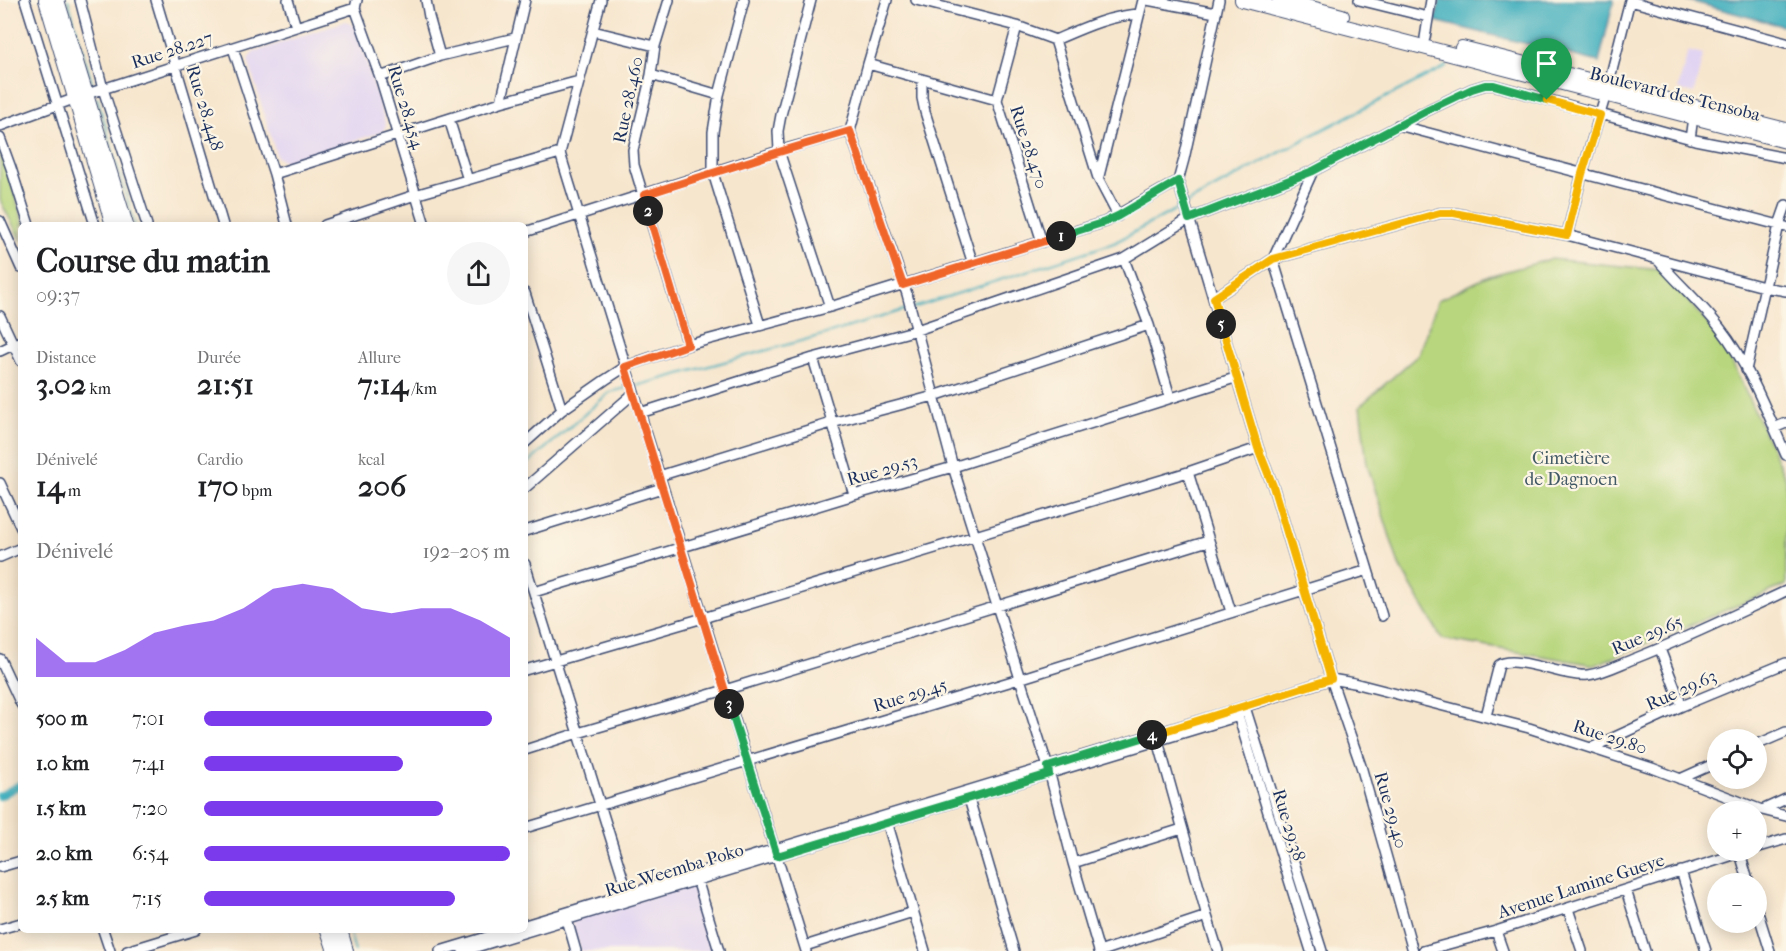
<!DOCTYPE html>
<html lang="fr">
<meta charset="utf-8">
<style>
body{margin:0;font-family:"IM FELL French Canon",serif;background:#f6f6f6;color:#202124;height:100vh;display:flex;flex-direction:column;font-size:22px;white-space:nowrap}
*{box-sizing:border-box;margin:0}
p{font-size:20px;color:#757577}
.icon{flex:none;width:33px;height:33px;fill:none;stroke:currentColor;stroke-width:2;stroke-linecap:round;stroke-linejoin:round}
.map{position:relative;flex:1;overflow:hidden}
.details{position:absolute;left:18px;top:222px;width:510px;height:711px;display:flex;flex-direction:column;background:#fff;border-radius:9px;box-shadow:0 3px 15px #0003}
.details>*{flex:none}
.controls{position:absolute;left:1707px;top:729px;display:grid;gap:12px}
.controls a{display:grid;place-items:center;width:60px;height:60px;border-radius:50%;background:#fff;box-shadow:0 3px 15px #0003;font-size:30px}
.pin{position:absolute;display:grid;place-items:center;width:51px;height:51px;color:#fff;margin:-62px -26px;border-radius:50% 50% 50% 0;rotate:-45deg;box-shadow:0 0 6px #0007}
.pin .icon{rotate:45deg}
.km{position:absolute;width:30px;height:30px;margin:-15px;border-radius:50%;background:#222;color:#fff;font-size:16px;line-height:30px;text-align:center}
.round{display:grid;place-items:center;flex:none;width:63px;height:63px;border-radius:32px;background:#f6f6f6}
.overview{display:flex;align-items:center;justify-content:space-between;height:102px;padding:0 18px}
h1{font-size:33px;font-weight:800;line-height:45px}
.metrics{display:grid;grid-template-columns:repeat(3,1fr);gap:9px;height:102px;padding:6px 18px}
.metrics div{display:grid;align-content:center}
.metrics b{font-size:30px;font-weight:800}
.metrics small{font-size:16px;font-weight:400}
.metrics p{font-size:16px}
.chart{height:168px;padding:12px 18px}
.chart p{display:flex;justify-content:space-between}
.chart svg{width:100%;height:108px;margin-top:6px;fill:#7c3aed;opacity:.7}
ul{padding:0 18px;list-style:none;font-size:20px}
li{display:grid;grid-template-columns:96px 72px 1fr;align-items:center;height:45px}
li i{height:15px;border-radius:8px;background:#7c3aed}
.map>svg:first-child{display:block}
.built{fill:#e1d4f3}
.green{fill:#b7d67d;stroke:#69826e;stroke-width:1.5}
.water{fill:#41afbe;stroke:#2e6f8e;stroke-width:1.5}
.lines{fill:none;stroke-linecap:round;stroke-linejoin:round}
.stream{stroke:#41afbe;stroke-width:2}
.canal{stroke:#41afbe;stroke-width:8}
.street-casing{stroke:#3c4a6f;stroke-width:12}
.primary-casing{stroke:#3c4a6f;stroke-width:16}
.street{stroke:#fff;stroke-width:9}
.primary{stroke:#fff;stroke-width:14}
.split-1-casing{stroke:#fff;stroke-width:12}
.split-2-casing{stroke:#fff;stroke-width:12}
.split-3-casing{stroke:#fff;stroke-width:12}
.split-4-casing{stroke:#fff;stroke-width:12}
.split-5-casing{stroke:#fff;stroke-width:12}
.split-6-casing{stroke:#fff;stroke-width:12}
.split-1{stroke:#22a559;stroke-width:8}
.split-2{stroke:#f0652b;stroke-width:8}
.split-3{stroke:#f0652b;stroke-width:8}
.split-4{stroke:#22a559;stroke-width:8}
.split-5{stroke:#f5b400;stroke-width:8}
.split-6{stroke:#f5b400;stroke-width:8}
.labels{text-anchor:middle;stroke-width:4.5;stroke-linejoin:round;paint-order:stroke}
.street-label{font-size:18px;fill:#1b2f5e;stroke:#fcf5e5}
.park-label{font-size:18px;fill:#425966;stroke:#fcf5e5}
</style>
<div class="map">
<svg width="1786" height="951" viewBox="0 0 1786 951">
<rect width="100%" height="100%" fill="#fcf5e5"/>
<filter id="ink" filterUnits="userSpaceOnUse"><feTurbulence type="fractalNoise" baseFrequency=".0167" numOctaves="2"/><feDisplacementMap in="SourceGraphic" scale="12" xChannelSelector="R" yChannelSelector="G"/><feConvolveMatrix kernelMatrix="1 2 1 2 8 2 1 2 1" color-interpolation-filters="sRGB"/></filter>
<filter id="wash" filterUnits="userSpaceOnUse"><feTurbulence type="fractalNoise" baseFrequency=".008" numOctaves="4" result="noise"/><feDisplacementMap in="SourceGraphic" scale="24" xChannelSelector="R" yChannelSelector="G"/><feGaussianBlur stdDeviation="1.35" result="paint"/><feColorMatrix in="noise" values="0 0 0 0 0 0 0 0 0 0 0 0 0 0 0 0 0 1.4 0 .05"/><feComposite in="paint" operator="in"/></filter>
<g filter="url(#wash)">
<rect width="100%" height="100%" fill="#f7e6ce"/>
<path class="built" d="M346 21 356 27 386 126 382 132 285 162 277 157 248 59 254 52Z
M1688 51 1703 55 1694 93 1678 89Z
M691 883 712 951H581L571 920Z"/>
<path class="green" d="M0 148 24 225H21V241L0 200Z
M1551 259 1661 270 1721 339 1786 479V585L1595 665 1442 639 1399 565 1367 464 1360 406 1418 355 1438 300 1489 276Z"/>
<path class="water" d="M1440 0H1614L1599 62 1435 21Z
M1686 0H1786V27Z"/>
<g class="lines">
<path class="stream" d="M68 0 93 86
M97 98 135 225
M1187 203 1314 134 1447 66
M913 308 1114 243 1182 206
M636 386 830 333 907 309
M525 466 610 392 630 387
M349 930 355 951"/>
<path class="canal" d="M0 796 21 784"/>
</g>
</g>
<g filter="url(#ink)">
<g class="lines">
<defs>
<path id="street" d="M25 0 95 225
M80 0 103 89 147 225
M156 0 223 225
M288 0 296 27
M357 0 355 8 380 77 425 225
M426 0 429 17 440 56
M601 0 560 153 806 951
M669 0 655 46 651 75 633 150 634 165 688 345
M744 0 719 95 713 132V173L760 325
M811 0 781 115 778 131 779 151 830 307
M887 0 868 64 850 131 907 294 953 467 1048 767 1073 863 1099 951
M916 0 1017 26 1055 40
M1147 0 1216 13
M1359 0 1428 17
M1630 1 1786 43
M1017 26 997 100 1042 242
M593 31 655 46
M1425 38 1431 0
M233 48 274 174
M868 64 997 100
M651 75 719 95
M380 77 440 56 515 38
M922 80V98L925 112 973 264
M501 102 525 0
M449 119 468 180
M1398 125 1786 227
M0 126 87 94 355 8
M0 138 11 168 29 225
M1690 139 1693 117
M1099 176 1143 0
M1178 181 1258 448 1273 486 1331 679 1361 766 1413 951
M1118 216 1098 178 1055 40C1083 28 1108 16 1139 14
M0 221 21 268
M287 225 274 174 501 102 579 81
M325 225 415 195 560 153
M525 232 779 151 850 131
M1567 235 1582 174 1606 94 1630 0
M1124 259 1149 325 1170 397
M1657 259C1677 283 1701 303 1720 328 1749 365 1767 412 1786 455
M525 293 562 410
M1214 298 1273 259 1313 171
M0 316 21 361
M0 351 21 341
M813 358 854 495
M1746 370 1779 225 1786 205
M640 413 813 358 917 330 1124 259 1189 219 1313 171 1428 110 1472 89 1485 85H1494L1695 140 1786 158
M1774 428 1786 423
M525 443 562 410 605 380 625 367 638 362 688 345 830 307 1105 222 1178 181 1184 159 1219 0
M1188 472 1231 612
M659 476 828 424 934 396 1149 325
M0 483 21 528
M525 488 634 393
M525 531 662 488
M0 557 21 548
M525 564 628 894
M534 592 854 495 953 467 1238 377
M1382 616 1273 259 1440 213H1454L1567 235 1764 287 1786 291
M1660 649 1682 706
M0 659 21 704
M525 670 703 618 1188 472 1258 448
M1245 707 1322 951
M1237 712 1311 951
M1486 716 1499 665C1517 654 1565 678 1588 675 1604 673 1620 664 1636 658 1687 638 1736 614 1786 591
M1157 737 1207 916 1218 951
M1756 745 1786 732
M1591 748 1682 706 1786 663
M525 750 578 733 725 690 1208 541
M1680 779 1718 762
M967 792 1014 951
M1762 810 1786 799
M886 818 925 951
M525 828 1019 679 1368 570
M1756 848 1786 839
M1740 853 1749 884
M1073 863 1182 829
M0 867 21 861
M1681 871 1706 951
M696 876 719 951
M1626 890 1645 951
M1756 906 1770 951
M1568 909 1582 951
M566 916 576 951
M525 925 1237 709 1331 679 1354 683 1529 728 1652 768 1762 810 1786 816
M0 929 21 923
M103 930 110 951
M1496 931 1503 951
M805 946 913 912
M127 951 196 930
M440 951 510 930
M463 951 1239 716
M1102 951 1207 916
M1423 951 1496 931 1749 850"/>
<path id="primary" d="M46 0 113 225
M57 0 126 225
M1242 0 1786 141
M1280 0 1342 16
M1462 48 1786 130
M328 930 335 951
M340 930 346 951"/>
</defs>
<use href="#street" class="street-casing"/>
<use href="#primary" class="primary-casing"/>
<use href="#street" class="street"/>
<use href="#primary" class="primary"/>
</g>
</g>
<g class="lines" filter="url(#ink)">
<defs>
<path id="split-1" d="M1061 236 1105 222 1118 216 1178 181 1189 219 1313 171 1428 110 1472 89 1485 85H1494L1547 100"/>
<path id="split-2" d="M648 211 644 195 779 152 850 131 903 285 1061 236"/>
<path id="split-3" d="M648 211 688 345 625 367 729 704"/>
<path id="split-4" d="M729 704 777 856 1049 774 1048 767 1152 735"/>
<path id="split-5" d="M1152 735 1331 679 1273 486 1258 448 1221 324"/>
<path id="split-6" d="M1221 324 1214 298 1273 259 1440 213H1454L1567 235 1582 174 1600 115 1547 100"/>
</defs>
<use href="#split-1" class="split-1-casing"/>
<use href="#split-2" class="split-2-casing"/>
<use href="#split-3" class="split-3-casing"/>
<use href="#split-4" class="split-4-casing"/>
<use href="#split-5" class="split-5-casing"/>
<use href="#split-6" class="split-6-casing"/>
<use href="#split-1" class="split-1"/>
<use href="#split-2" class="split-2"/>
<use href="#split-3" class="split-3"/>
<use href="#split-4" class="split-4"/>
<use href="#split-5" class="split-5"/>
<use href="#split-6" class="split-6"/>
</g>
<g class="labels">
<g class="street-label">
<text transform="translate(172 50) rotate(-18)" y="6">Rue 28.227</text>
<text transform="translate(1675 94) rotate(14)" y="6">Boulevard des Tensoba</text>
<text transform="translate(628 100) rotate(-78)" y="6">Rue 28.460</text>
<text transform="translate(406 107) rotate(73)" y="6">Rue 28.454</text>
<text transform="translate(205 108) rotate(73)" y="6">Rue 28.448</text>
<text transform="translate(1029 147) rotate(72)" y="6">Rue 28.470</text>
<text transform="translate(882 470) rotate(-16)" y="6">Rue 29.53</text>
<text transform="translate(1647 635) rotate(-23)" y="6">Rue 29.65</text>
<text transform="translate(1681 690) rotate(-24)" y="6">Rue 29.63</text>
<text transform="translate(910 695) rotate(-17)" y="6">Rue 29.45</text>
<text transform="translate(1610 737) rotate(18)" y="6">Rue 29.80</text>
<text transform="translate(1391 810) rotate(74)" y="6">Rue 29.40</text>
<text transform="translate(1289 825) rotate(73)" y="6">Rue 29.38</text>
<text transform="translate(674 870) rotate(-17)" y="6">Rue Weemba Poko</text>
<text transform="translate(1581 886) rotate(-18)" y="6">Avenue Lamine Gueye</text>
</g>
<g class="park-label">
<text x="1571" y="464">Cimetière<tspan x="1571" dy="21">de Dagnoen</tspan></text>
</g>
</g>
</svg>
<div class="controls">
<a><svg class="icon" aria-label="locate" viewBox="0 0 24 24"><circle cx="12" cy="12" r="6"/><path d="M12 2v4M12 18v4M2 12h4M18 12h4"/></svg></a>
<a>+</a>
<a>−</a>
</div>
<div class="pin" style="left:1547px;top:100px;background:#1e9e55"><svg class="icon" aria-label="arrive" viewBox="0 0 24 24"><path d="M6 21V4h12l-3 4 3 4H6"/></svg></div>
<b class="km" style="left:1061px;top:236px">1</b>
<b class="km" style="left:648px;top:211px">2</b>
<b class="km" style="left:729px;top:704px">3</b>
<b class="km" style="left:1152px;top:735px">4</b>
<b class="km" style="left:1221px;top:324px">5</b>
<section class="details">
<div class="overview"><div><h1>Course du matin</h1><p>09:37</p></div><a class="round"><svg class="icon" aria-label="share" viewBox="0 0 24 24"><path d="M12 15V3M7 8l5-5 5 5M5 13v7h14v-7"/></svg></a></div>
<div class="metrics">
<div><p>Distance</p><b>3.02<small> km</small></b></div>
<div><p>Durée</p><b>21:51</b></div>
<div><p>Allure</p><b>7:14<small> /km</small></b></div>
</div>
<div class="metrics">
<div><p>Dénivelé</p><b>14<small> m</small></b></div>
<div><p>Cardio</p><b>170<small> bpm</small></b></div>
<div><p>kcal</p><b>206</b></div>
</div>
<div class="chart"><p><span>Dénivelé</span>192–205 m</p>
<svg viewBox="0 0 160 44" preserveAspectRatio="none"><path d="M0 44V28L10 38L20 38L30 33L40 26L50 23L60 21L70 16L80 8L90 6L100 8L110 16L120 18L130 16L140 16L150 21L160 28V44z"/></svg>
</div>
<ul>
<li><b>500 m</b>7:01<i style="width:94%"></i></li>
<li><b>1.0 km</b>7:41<i style="width:65%"></i></li>
<li><b>1.5 km</b>7:20<i style="width:78%"></i></li>
<li><b>2.0 km</b>6:54<i style="width:100%"></i></li>
<li><b>2.5 km</b>7:15<i style="width:82%"></i></li>
</ul>
</section>
</div>
